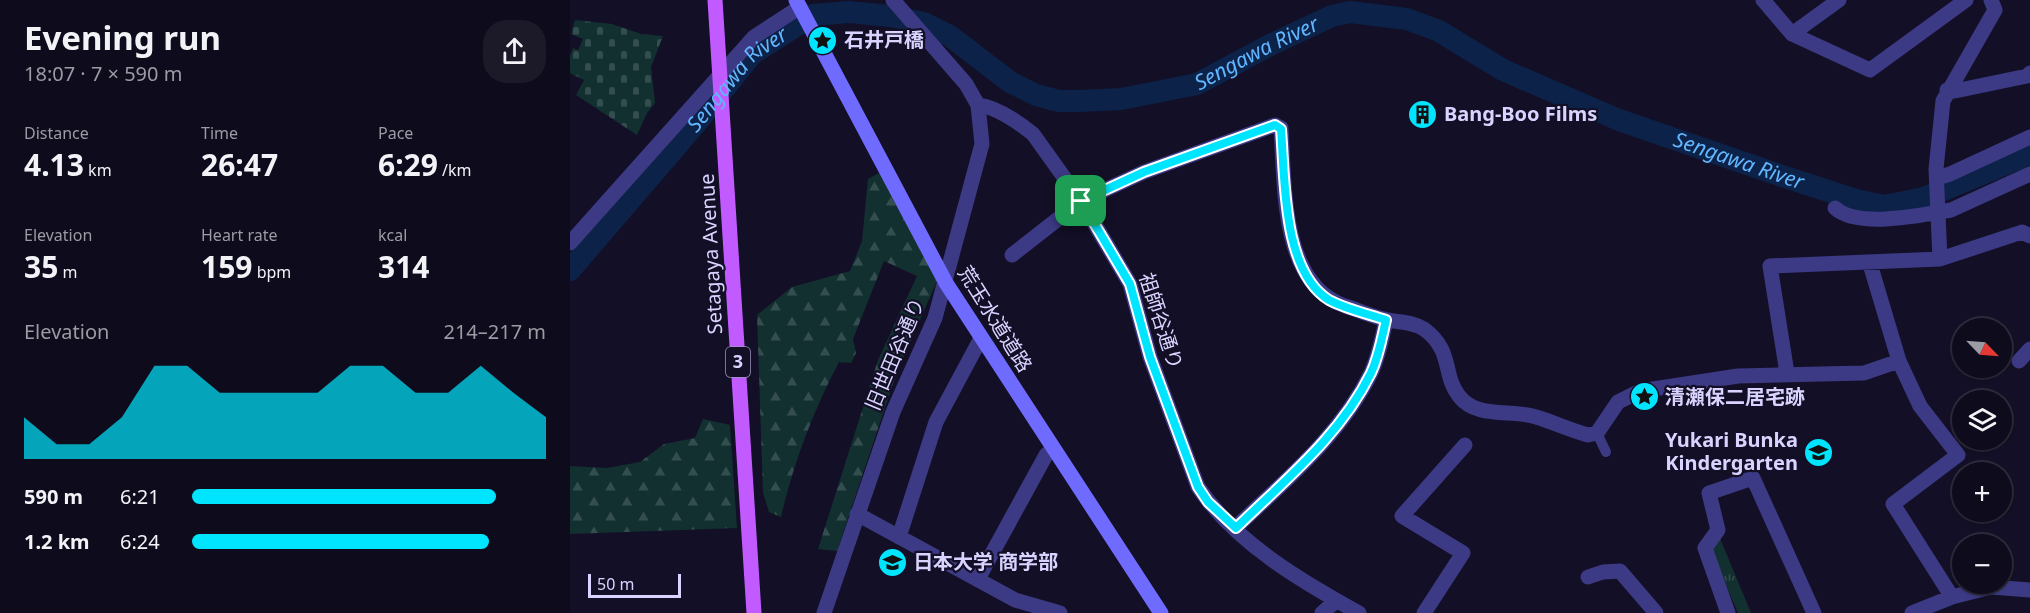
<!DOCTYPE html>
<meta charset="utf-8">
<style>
body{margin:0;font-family:"Noto Sans","Noto Sans JP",sans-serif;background:#1c1929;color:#f1f3f6;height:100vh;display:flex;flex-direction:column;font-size:22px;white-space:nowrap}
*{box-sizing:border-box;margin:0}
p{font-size:20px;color:#9b9ba3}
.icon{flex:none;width:33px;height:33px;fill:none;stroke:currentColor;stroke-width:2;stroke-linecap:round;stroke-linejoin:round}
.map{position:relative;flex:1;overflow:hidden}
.details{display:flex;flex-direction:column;background:#0e0b1c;width:570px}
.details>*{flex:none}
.needle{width:39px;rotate:115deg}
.buttons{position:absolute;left:1382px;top:318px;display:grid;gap:12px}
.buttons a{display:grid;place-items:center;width:60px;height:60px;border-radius:50%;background:#0e0b1c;box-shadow:0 2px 4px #0004,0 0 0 2px #2e2b3b;font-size:30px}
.scale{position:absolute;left:18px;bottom:15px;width:93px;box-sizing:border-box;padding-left:6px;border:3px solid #d9d4ff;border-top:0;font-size:16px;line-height:21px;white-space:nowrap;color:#d9d4ff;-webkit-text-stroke:4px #130f26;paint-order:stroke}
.pin{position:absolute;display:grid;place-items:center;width:51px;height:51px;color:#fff;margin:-26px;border-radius:12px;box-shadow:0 3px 9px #0006}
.round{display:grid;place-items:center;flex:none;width:63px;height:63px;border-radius:24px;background:#1c1929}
.summary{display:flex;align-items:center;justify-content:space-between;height:102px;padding:0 24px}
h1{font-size:33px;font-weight:700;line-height:45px}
.figures{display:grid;grid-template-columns:repeat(3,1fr);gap:9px;height:102px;padding:6px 24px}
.figures div{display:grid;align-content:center}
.figures b{font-size:30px;font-weight:700}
.figures small{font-size:16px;font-weight:400}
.figures p{font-size:16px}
.chart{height:168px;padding:12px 24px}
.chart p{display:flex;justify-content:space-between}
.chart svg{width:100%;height:108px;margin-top:6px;fill:#00e5ff;opacity:.7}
ul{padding:0 24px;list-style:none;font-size:20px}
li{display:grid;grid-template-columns:96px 72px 1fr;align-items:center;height:45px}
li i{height:15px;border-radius:8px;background:#00e5ff}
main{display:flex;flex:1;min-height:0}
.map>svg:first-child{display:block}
.forest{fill:url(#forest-firs)}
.cemetery{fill:url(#cemetery-stones)}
.park{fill:url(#park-tufts)}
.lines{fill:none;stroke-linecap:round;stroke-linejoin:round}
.river{stroke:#0c2248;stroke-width:22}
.pedestrian{stroke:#3d3a85;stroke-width:10}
.minor{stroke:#3d3a85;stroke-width:15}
.tertiary{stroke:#3d3a85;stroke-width:15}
.secondary{stroke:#6f6bff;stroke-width:15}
.primary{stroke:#c25bff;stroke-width:15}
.route-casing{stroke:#fff;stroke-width:12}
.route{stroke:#00e5ff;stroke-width:8}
.labels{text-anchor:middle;stroke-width:4.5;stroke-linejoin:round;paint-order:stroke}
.shield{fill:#130f26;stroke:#9e99be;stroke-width:1.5}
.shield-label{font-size:18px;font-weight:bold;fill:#d9d4ff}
.poi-label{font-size:20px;font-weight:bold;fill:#d9d4ff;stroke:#130f26;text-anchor:start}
.street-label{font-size:20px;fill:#d9d4ff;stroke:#130f26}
.water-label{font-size:21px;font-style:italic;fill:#62b6ff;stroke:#130f26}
</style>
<main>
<section class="details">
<div class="summary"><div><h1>Evening run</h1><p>18:07 · 7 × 590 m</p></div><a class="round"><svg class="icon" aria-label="share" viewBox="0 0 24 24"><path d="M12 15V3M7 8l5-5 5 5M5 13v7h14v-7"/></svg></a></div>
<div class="figures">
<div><p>Distance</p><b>4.13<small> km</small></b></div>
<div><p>Time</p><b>26:47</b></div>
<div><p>Pace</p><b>6:29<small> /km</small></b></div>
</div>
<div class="figures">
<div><p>Elevation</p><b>35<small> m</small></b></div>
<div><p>Heart rate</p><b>159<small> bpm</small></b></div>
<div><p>kcal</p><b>314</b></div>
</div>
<div class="chart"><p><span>Elevation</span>214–217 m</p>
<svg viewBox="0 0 160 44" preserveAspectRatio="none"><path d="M0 44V27L10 38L20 38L30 27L40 6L50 6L60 17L70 17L80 17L90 17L100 6L110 6L120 17L130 17L140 6L150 17L160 27V44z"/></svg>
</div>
<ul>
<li><b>590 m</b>6:21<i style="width:86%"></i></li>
<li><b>1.2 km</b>6:24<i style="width:84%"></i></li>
</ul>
</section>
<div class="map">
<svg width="1460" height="613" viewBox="0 0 1460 613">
<defs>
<pattern id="forest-firs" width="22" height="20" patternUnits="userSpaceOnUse" patternTransform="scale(1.5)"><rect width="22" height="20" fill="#12302f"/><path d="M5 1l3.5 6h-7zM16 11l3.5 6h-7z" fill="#344d4e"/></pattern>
<pattern id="cemetery-stones" width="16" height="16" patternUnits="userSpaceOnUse" patternTransform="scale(1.5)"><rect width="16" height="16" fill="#12302f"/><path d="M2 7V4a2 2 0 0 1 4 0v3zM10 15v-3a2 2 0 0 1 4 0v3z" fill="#344d4e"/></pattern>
<pattern id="park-tufts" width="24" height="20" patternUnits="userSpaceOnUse" patternTransform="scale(1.5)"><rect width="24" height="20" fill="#12302f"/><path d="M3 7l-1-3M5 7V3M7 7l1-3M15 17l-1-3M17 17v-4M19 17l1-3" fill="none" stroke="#344d4e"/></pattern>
</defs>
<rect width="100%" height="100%" fill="#130f26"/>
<path class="forest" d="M311 172 368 279 327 372 267 551 248 549 308 360 347 276 314 261 283 339 286 353 281 363 269 362C244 409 223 464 211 517L199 512 193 493 187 315 222 287 280 271 292 241 298 179Z
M133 419 160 425 167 528 0 534V466L37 468 70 462 94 444 125 438Z"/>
<path class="cemetery" d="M5 20 42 24 71 34 93 36 81 67 85 103 77 113 67 135 6 95 14 80 0 73V56L3 48 8 50 13 39 1 34Z"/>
<path class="park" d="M1149 536 1181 613H1168L1140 548Z"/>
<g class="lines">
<path class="river" id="s1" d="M0 270 127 122 182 54 243 15 279 12 320 16 354 23 380 36 440 82 466 95 489 101H511L551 99 627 84 700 45 762 16 780 12 837 19 869 31 933 70 1049 120 1218 178 1286 200 1314 206 1354 198 1460 154"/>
<path class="pedestrian" d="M1027 433 1036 452"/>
<path class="minor" d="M1193 0 1222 34 1300 70 1396 0
M1222 34 1269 0
M1377 90 1385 91 1457 76 1460 73
M408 105C427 107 448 122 463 134L511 201 560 284 580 357 628 487C666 543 731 581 789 613
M1367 178 1380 174 1460 137
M1265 208C1288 229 1353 215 1381 210L1460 174
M0 243 184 37 230 7
M442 255 511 201 574 172 705 125 711 128C715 185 710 284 775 306 788 310 801 316 814 319 828 323 842 321 854 329 884 351 872 375 889 396 906 419 942 409 966 417 983 422 1000 430 1018 435L1027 433 1048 402 1070 391 1168 376 1294 373 1329 361
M1370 259 1366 169 1373 101 1425 10 1421 0
M1300 264 1329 361 1350 406 1388 455 1323 504 1382 597
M1449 361 1460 349
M1217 373 1200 266 1370 259 1452 232 1460 236
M287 514 445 600 490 613
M665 528C715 481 770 436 801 373 809 356 812 338 816 320
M329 537 366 422 411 338
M1018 577 1033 572 1050 571 1086 613
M408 579 476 455 483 449
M752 613 766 601
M854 613 893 553 832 516 895 445
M1158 613 1135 548 1148 530 1139 493 1183 478 1244 613
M1342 613 1382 597 1421 587"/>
<path class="tertiary" d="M1421 587 1460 590
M254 613 323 412 365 318 412 144 408 105 396 84 323 0"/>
<path class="secondary" d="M226 0 376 283 591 613"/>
<path class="primary" d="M145 0 184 613"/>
</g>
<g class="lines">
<defs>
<path id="route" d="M705 125 711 129C715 177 712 271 759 300 776 309 798 314 816 320 812 337 809 356 801 373 770 436 715 480 666 528L638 502 628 487 580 357 560 284 511 201 574 172Z"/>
</defs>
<use href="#route" class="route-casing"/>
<use href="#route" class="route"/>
</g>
<defs>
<symbol id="sight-disc" viewBox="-11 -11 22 22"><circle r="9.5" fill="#00e5ff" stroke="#130f26"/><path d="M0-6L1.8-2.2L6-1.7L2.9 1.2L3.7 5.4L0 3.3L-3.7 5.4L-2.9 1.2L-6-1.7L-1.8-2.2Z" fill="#111"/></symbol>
<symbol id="building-disc" viewBox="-11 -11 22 22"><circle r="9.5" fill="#00e5ff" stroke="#130f26"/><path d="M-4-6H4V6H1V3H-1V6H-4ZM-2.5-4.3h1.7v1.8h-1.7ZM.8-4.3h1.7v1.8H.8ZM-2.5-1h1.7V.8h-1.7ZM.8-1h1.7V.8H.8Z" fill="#111"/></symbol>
<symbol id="school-disc" viewBox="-11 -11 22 22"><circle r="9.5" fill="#00e5ff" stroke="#130f26"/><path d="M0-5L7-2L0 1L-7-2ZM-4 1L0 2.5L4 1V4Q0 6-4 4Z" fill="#111"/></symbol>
<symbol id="university-disc" viewBox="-11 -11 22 22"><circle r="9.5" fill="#00e5ff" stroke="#130f26"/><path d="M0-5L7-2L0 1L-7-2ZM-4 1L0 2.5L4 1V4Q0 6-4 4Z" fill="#111"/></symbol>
</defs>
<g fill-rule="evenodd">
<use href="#sight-disc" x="236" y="24" width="33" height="33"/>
<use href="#building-disc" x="836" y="98" width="33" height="33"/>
<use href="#sight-disc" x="1058" y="380" width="33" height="33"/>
<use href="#school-disc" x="1232" y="436" width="33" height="33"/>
<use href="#university-disc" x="306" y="546" width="33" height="33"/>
</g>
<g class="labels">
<rect class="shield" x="156" y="347" width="24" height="30" rx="4.5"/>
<g class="shield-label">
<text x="168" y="368">3</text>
</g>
<g class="poi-label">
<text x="274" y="47">石井戸橋</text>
<text x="874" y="121">Bang-Boo Films</text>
<text x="1095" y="404">清瀬保二居宅跡</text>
<text x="1228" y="447" text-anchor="end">Yukari Bunka<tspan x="1228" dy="23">Kindergarten</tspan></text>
<text x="343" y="569">日本大学 商学部</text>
</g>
<g class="street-label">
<text transform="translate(141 254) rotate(-93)" y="7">Setagaya Avenue</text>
<text transform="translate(425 319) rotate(58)" y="7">荒玉水道道路</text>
<text transform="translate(591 321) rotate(72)" y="7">祖師谷通り</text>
<text transform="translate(325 354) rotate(-67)" y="7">旧世田谷通り</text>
</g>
<g class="water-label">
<text dy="7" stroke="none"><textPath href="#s1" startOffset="831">Sengawa River</textPath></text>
<text dy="7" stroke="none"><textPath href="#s1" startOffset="254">Sengawa River</textPath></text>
<text dy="7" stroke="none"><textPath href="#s1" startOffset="1353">Sengawa River</textPath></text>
</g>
</g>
</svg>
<div class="buttons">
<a><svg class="needle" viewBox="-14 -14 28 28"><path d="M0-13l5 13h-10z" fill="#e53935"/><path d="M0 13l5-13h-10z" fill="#9b9ba3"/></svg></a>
<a><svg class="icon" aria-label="layers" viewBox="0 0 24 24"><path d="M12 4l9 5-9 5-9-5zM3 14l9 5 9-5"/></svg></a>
<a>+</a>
<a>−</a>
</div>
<div class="scale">50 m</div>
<div class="pin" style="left:511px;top:201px;background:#1e9e55"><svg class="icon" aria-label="arrive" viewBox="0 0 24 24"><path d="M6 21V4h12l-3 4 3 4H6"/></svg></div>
</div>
</main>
